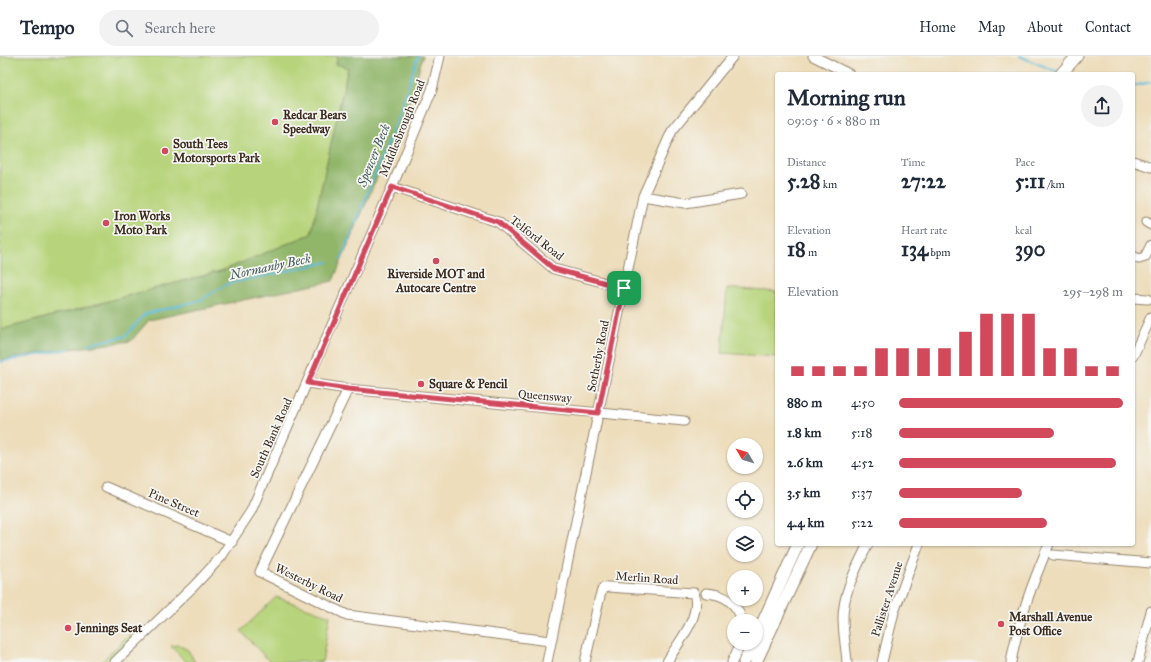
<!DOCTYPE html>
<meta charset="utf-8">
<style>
body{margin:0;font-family:"IM FELL Great Primer",serif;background:#f2f2f3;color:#1f2937;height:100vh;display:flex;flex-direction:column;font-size:15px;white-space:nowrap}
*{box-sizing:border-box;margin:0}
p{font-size:13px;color:#747a83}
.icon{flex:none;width:22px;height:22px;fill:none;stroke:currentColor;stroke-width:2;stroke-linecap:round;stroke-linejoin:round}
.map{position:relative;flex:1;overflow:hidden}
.side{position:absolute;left:775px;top:16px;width:360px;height:474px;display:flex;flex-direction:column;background:#fff;border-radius:4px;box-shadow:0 1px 3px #0004}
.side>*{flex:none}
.needle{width:26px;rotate:308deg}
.tools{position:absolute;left:727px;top:382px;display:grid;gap:8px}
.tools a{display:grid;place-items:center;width:36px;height:36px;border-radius:50%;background:#fff;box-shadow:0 1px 3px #0004;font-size:20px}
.pin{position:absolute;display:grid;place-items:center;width:34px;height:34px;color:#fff;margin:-17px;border-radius:8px;box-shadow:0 2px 6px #0006}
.round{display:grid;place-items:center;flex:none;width:42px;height:42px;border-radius:21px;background:#f2f2f3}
.summary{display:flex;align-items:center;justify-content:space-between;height:68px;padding:0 12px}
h1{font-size:22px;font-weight:700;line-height:30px}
.stats{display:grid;grid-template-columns:repeat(3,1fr);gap:6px;height:68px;padding:4px 12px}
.stats div{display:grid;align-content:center}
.stats b{font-size:20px;font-weight:700}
.stats small{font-size:11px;font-weight:400}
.stats p{font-size:11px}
.chart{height:112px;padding:8px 12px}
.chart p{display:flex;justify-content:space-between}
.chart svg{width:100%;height:72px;margin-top:4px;stroke:#d1495b;stroke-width:6}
ul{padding:0 12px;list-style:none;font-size:13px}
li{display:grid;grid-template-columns:64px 48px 1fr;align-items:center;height:30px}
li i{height:10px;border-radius:5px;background:#d1495b}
header{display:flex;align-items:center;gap:24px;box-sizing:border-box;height:56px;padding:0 20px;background:#fff;border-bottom:1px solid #e0e1e3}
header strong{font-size:19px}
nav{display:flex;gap:22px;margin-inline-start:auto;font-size:14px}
.search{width:280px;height:36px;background:#f2f2f3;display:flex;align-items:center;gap:10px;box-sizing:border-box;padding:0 14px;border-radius:22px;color:#747a83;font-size:15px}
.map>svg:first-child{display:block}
.green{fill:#b7d47b;stroke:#797f4c}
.forest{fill:#91b66b;stroke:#667044}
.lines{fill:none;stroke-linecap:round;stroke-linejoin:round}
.stream{stroke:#59b9d8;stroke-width:2}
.minor-casing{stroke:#94846c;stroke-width:11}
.major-casing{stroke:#94846c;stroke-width:13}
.minor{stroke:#fff;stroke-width:9}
.major{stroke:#fff;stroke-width:11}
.route-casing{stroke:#fff;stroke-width:8}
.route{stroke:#d1495b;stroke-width:5}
.poi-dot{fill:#d1495b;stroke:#f6f6f2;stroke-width:1.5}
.labels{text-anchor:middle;stroke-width:3.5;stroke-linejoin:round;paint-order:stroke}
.poi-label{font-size:12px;font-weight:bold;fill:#3b2a1e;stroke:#f6f6f2;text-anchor:start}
.street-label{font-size:12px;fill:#3b2a1e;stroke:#f6f6f2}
.water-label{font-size:13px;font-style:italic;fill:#465c5f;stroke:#f6f6f2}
</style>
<header>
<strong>Tempo</strong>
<div class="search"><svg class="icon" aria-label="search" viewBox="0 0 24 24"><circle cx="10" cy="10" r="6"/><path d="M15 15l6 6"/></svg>Search here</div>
<nav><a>Home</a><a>Map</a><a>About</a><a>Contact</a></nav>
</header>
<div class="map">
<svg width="1151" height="606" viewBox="0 0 1151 606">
<rect width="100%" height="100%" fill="#f6f6f2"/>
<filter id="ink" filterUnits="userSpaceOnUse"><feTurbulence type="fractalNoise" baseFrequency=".025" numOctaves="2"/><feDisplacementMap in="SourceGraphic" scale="8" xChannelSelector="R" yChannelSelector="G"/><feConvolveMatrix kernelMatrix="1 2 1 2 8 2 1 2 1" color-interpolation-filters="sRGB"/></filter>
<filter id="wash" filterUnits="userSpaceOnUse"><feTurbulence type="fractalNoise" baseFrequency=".012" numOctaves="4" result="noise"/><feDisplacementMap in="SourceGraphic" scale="16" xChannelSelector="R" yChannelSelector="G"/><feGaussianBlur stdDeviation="0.9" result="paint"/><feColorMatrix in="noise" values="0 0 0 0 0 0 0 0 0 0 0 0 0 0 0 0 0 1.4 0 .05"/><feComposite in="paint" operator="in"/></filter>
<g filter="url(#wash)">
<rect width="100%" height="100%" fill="#edddbb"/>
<path class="green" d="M0 0H338L336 8 348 11 311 178 224 214 0 274Z
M727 232 777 236V301L722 297Z
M276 541 330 560 322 606H270L241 575Z
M132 576 131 583 107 606H101Z
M178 589 188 594 195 606H186L171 590Z"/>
<path class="forest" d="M338 0H423L409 46 333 225 149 264 131 285 47 296 0 304V274L224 214 311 178 348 12 336 8Z"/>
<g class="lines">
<path class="stream" d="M1019 0 1058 16
M1133 30 1151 26
M341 204 401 52 418 0
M89 288 126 280 145 258 201 244 227 228 328 206
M0 306 69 293"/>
</g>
</g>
<g filter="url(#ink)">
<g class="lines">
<defs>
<path id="minor" d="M813 0 849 18
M1133 105 1151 111
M392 131 498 166 554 213 624 232
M643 140 685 147 741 138
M1146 166 1151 169
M1133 200 1139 203 1145 201 1151 189
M1133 242 1148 243
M1133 300 1151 261
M308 327 348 333 684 365
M348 333 260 516 347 559 550 585
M106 431 232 486
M1053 499 1151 507
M706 537C724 538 737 547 742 565
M115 606 194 530 221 501 251 455 392 131 432 34 440 0
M547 606 643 140 672 75 733 0
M585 606 600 540 603 532 608 531 694 537C702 561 678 586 667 606
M732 606 741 587
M847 606C846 592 843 577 843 562 843 536 857 511 868 488
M882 606 894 556 919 488
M1011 606C1018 565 1033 526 1049 488
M1138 606 1151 555"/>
<path id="major" d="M1061 18 1077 0
M756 581 798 488
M744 606 753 587
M756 606 811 488"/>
</defs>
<use href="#minor" class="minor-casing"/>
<use href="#major" class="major-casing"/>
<use href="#minor" class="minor"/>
<use href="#major" class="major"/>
</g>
</g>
<g class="lines" filter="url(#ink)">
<defs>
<path id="route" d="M392 131 498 166 554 213 624 232 598 357 348 333 308 327Z"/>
</defs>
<use href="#route" class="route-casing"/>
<use href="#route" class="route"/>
</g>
<g class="poi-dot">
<circle cx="275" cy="66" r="4"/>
<circle cx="165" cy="95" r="4"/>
<circle cx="106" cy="167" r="4"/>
<circle cx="436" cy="205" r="4"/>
<circle cx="421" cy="328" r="4"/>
<circle cx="1001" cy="568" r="4"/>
<circle cx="68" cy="572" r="4"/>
</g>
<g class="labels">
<g class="poi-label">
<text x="283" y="63">Redcar Bears<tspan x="283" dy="14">Speedway</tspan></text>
<text x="173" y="92">South Tees<tspan x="173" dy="14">Motorsports Park</tspan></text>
<text x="114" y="164">Iron Works<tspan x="114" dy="14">Moto Park</tspan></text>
<text x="436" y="222" text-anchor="middle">Riverside MOT and<tspan x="436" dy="14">Autocare Centre</tspan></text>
<text x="429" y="332">Square &amp; Pencil</text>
<text x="1009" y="565">Marshall Avenue<tspan x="1009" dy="14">Post Office</tspan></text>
<text x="76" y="576">Jennings Seat</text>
</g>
<g class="street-label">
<text transform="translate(402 72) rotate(-68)" y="4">Middlesbrough Road</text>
<text transform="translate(537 182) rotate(38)" y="4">Telford Road</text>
<text transform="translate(598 300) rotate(-79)" y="4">Sotherby Road</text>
<text transform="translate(545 340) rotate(5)" y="4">Queensway</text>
<text transform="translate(271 382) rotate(-66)" y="4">South Bank Road</text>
<text transform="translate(174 447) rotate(23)" y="4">Pine Street</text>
<text transform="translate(647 522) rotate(4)" y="4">Merlin Road</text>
<text transform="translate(309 527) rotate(26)" y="4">Westerby Road</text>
<text transform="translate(887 543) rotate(-72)" y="4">Pallister Avenue</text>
</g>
<g class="water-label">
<text transform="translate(373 99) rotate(-68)" y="5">Spencer Beck</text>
<text transform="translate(270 210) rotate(-12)" y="5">Normanby Beck</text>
</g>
</g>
</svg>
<div class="tools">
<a><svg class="needle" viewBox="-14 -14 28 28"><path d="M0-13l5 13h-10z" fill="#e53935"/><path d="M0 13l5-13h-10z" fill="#747a83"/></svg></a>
<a><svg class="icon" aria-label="locate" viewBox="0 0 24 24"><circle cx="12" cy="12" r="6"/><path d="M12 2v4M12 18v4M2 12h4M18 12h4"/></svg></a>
<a><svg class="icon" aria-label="layers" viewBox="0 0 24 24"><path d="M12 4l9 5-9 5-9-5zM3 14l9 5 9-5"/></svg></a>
<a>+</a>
<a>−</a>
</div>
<div class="pin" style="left:624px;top:232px;background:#1e9e55"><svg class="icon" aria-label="arrive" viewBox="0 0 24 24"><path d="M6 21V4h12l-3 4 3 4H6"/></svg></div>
<section class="side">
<div class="summary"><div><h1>Morning run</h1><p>09:05 · 6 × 880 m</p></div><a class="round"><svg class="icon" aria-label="share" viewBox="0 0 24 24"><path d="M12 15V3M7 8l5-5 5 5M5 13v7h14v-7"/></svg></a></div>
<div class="stats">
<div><p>Distance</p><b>5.28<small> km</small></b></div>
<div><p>Time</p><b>27:22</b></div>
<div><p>Pace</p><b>5:11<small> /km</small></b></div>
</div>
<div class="stats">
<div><p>Elevation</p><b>18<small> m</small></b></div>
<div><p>Heart rate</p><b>134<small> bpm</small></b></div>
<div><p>kcal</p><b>390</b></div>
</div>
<div class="chart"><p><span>Elevation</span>295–298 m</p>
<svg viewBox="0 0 160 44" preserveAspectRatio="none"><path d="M5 44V38M15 44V38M25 44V38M35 44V38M45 44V27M55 44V27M65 44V27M75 44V27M85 44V17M95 44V6M105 44V6M115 44V6M125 44V27M135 44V27M145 44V38M155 44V38"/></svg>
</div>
<ul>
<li><b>880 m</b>4:50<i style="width:100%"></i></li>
<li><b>1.8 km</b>5:18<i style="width:69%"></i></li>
<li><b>2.6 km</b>4:52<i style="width:97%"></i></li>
<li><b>3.5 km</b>5:37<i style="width:55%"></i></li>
<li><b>4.4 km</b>5:22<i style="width:66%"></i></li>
</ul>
</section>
</div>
